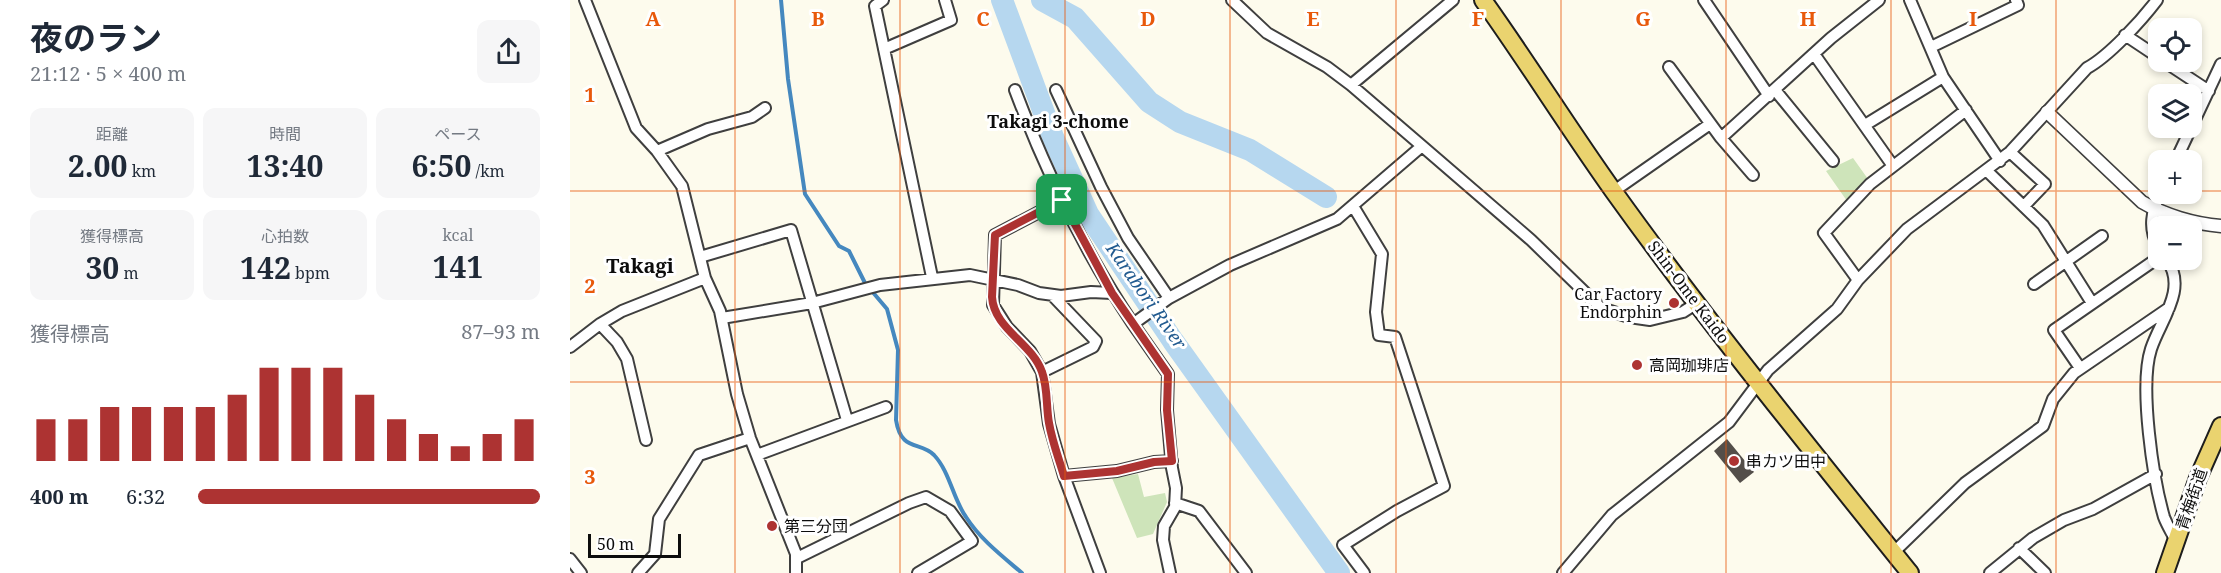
<!DOCTYPE html>
<html lang="ja">
<meta charset="utf-8">
<style>
body{margin:0;font-family:"Noto Serif","Noto Sans JP",serif;background:#f6f6f7;color:#1f2937;height:100vh;display:flex;flex-direction:column;font-size:22px;white-space:nowrap}
*{box-sizing:border-box;margin:0}
p{font-size:20px;color:#747a83}
.icon{flex:none;width:33px;height:33px;fill:none;stroke:currentColor;stroke-width:2;stroke-linecap:round;stroke-linejoin:round}
.map{position:relative;flex:1;overflow:hidden}
.side{display:flex;flex-direction:column;background:#fff;width:570px}
.side>*{flex:none}
.controls{position:absolute;left:1578px;top:18px;display:grid;gap:12px}
.controls a{display:grid;place-items:center;width:54px;height:54px;border-radius:12px;background:#fff;box-shadow:0 3px 9px #0003;font-size:30px}
.scale{position:absolute;left:18px;bottom:15px;width:93px;box-sizing:border-box;padding-left:6px;border:3px solid #0c0c0c;border-top:0;font-size:16px;line-height:21px;white-space:nowrap;color:#0c0c0c;-webkit-text-stroke:4px #fff;paint-order:stroke}
.pin{position:absolute;display:grid;place-items:center;width:51px;height:51px;color:#fff;margin:-26px;border-radius:12px;box-shadow:0 3px 9px #0006}
.round{display:grid;place-items:center;flex:none;width:63px;height:63px;border-radius:12px;background:#f6f6f7}
.overview{display:flex;align-items:center;justify-content:space-between;height:102px;padding:0 30px}
h1{font-size:33px;font-weight:700;line-height:45px}
.figures{display:grid;grid-template-columns:repeat(3,1fr);gap:9px;height:102px;padding:6px 30px}
.figures div{display:grid;align-content:center;border-radius:12px;background:#f6f6f7;text-align:center}
.figures b{font-size:30px;font-weight:700}
.figures small{font-size:16px;font-weight:400}
.figures p{font-size:16px}
.chart{height:168px;padding:12px 30px}
.chart p{display:flex;justify-content:space-between}
.chart svg{width:100%;height:108px;margin-top:6px;stroke:#ad3332;stroke-width:6}
ul{padding:0 30px;list-style:none;font-size:20px}
li{display:grid;grid-template-columns:96px 72px 1fr;align-items:center;height:45px}
li i{height:15px;border-radius:8px;background:#ad3332}
main{display:flex;flex:1;min-height:0}
.map>svg:first-child{display:block}
.green{fill:#cee4ba}
.lines{fill:none;stroke-linecap:round;stroke-linejoin:round}
.stream{stroke:#4588bf;stroke-width:4}
.river{stroke:#b6d7ef;stroke-width:22}
.building{fill:#534e49}
.minor-casing{stroke:#3f3f3f;stroke-width:14}
.tertiary-casing{stroke:#3f3f3f;stroke-width:15}
.primary-casing{stroke:#1d1d1d;stroke-width:20}
.minor{stroke:#fff;stroke-width:10}
.tertiary{stroke:#fff;stroke-width:12}
.primary{stroke:#ead36f;stroke-width:16}
.route-casing{stroke:#fff;stroke-width:12}
.route{stroke:#ad3332;stroke-width:8}
.grid{fill:none;stroke:#e8590c;stroke-width:1.5;stroke-opacity:0.55}
.poi-dot{fill:#ad3332;stroke:#fff;stroke-width:2}
.labels{text-anchor:middle;stroke-width:6;stroke-linejoin:round;paint-order:stroke}
.street-label{font-size:16px;fill:#0c0c0c;stroke:#fff}
.poi-label{font-size:16px;fill:#0c0c0c;stroke:#fff;text-anchor:start}
.neighbourhood-label{font-size:18px;font-weight:bold;fill:#0c0c0c;stroke:#fff}
.water-label{font-size:18px;font-style:italic;fill:#225b90;stroke:#fff}
.quarter-label{font-size:20px;font-weight:bold;fill:#0c0c0c;stroke:#fff}
.grid-label{font-size:20px;text-anchor:middle;font-weight:bold;fill:#e8590c;stroke:#fff;stroke-width:6;stroke-linejoin:round;paint-order:stroke}
</style>
<main>
<section class="side">
<div class="overview"><div><h1>夜のラン</h1><p>21:12 · 5 × 400 m</p></div><a class="round"><svg class="icon" aria-label="share" viewBox="0 0 24 24"><path d="M12 15V3M7 8l5-5 5 5M5 13v7h14v-7"/></svg></a></div>
<div class="figures">
<div><p>距離</p><b>2.00<small> km</small></b></div>
<div><p>時間</p><b>13:40</b></div>
<div><p>ペース</p><b>6:50<small> /km</small></b></div>
</div>
<div class="figures">
<div><p>獲得標高</p><b>30<small> m</small></b></div>
<div><p>心拍数</p><b>142<small> bpm</small></b></div>
<div><p>kcal</p><b>141</b></div>
</div>
<div class="chart"><p><span>獲得標高</span>87–93 m</p>
<svg viewBox="0 0 160 44" preserveAspectRatio="none"><path d="M5 44V27M15 44V27M25 44V22M35 44V22M45 44V22M55 44V22M65 44V17M75 44V6M85 44V6M95 44V6M105 44V17M115 44V27M125 44V33M135 44V38M145 44V33M155 44V27"/></svg>
</div>
<ul>
<li><b>400 m</b>6:32<i style="width:100%"></i></li>
</ul>
</section>
<div class="map">
<svg width="1651" height="573" viewBox="0 0 1651 573">
<rect width="100%" height="100%" fill="#fdfbed"/>
<path class="green" d="M1283 158 1298 179 1277 201 1256 171Z
M568 474 574 497 595 493 597 502 583 534 567 538 542 478Z"/>
<g class="lines">
<path class="stream" d="M211 0 218 79 235 194 269 246 279 251 295 283 317 309 328 350 326 420C331 452 350 441 364 455 380 472 383 499 396 517 410 539 432 556 452 573"/>
<path class="river" d="M432 0 483 137 518 214 603 341 769 573
M472 0 505 18 579 102 610 122 680 150 756 197"/>
</g>
<path class="building" d="M1157 439 1184 472 1170 483 1144 451Z"/>
<g class="lines">
<defs>
<path id="minor" d="M15 0 66 128 87 151 112 186 135 278 150 311 167 394 180 438 226 554V573
M313 0 305 6 362 277
M1134 0 1199 96
M1340 0 1373 77 1430 161
M1555 35 1588 57
M1361 47 1448 5 1446 0
M314 49 381 20 375 0
M1244 54 1323 166
M1595 62 1639 91
M1099 67 1151 138 1261 38 1309 0
M781 85 883 0
M445 90C476 172 514 251 563 324
M486 90 531 187 558 238 599 298
M1205 90 1263 161
M1295 125 1373 77
M1151 138 1183 175
M852 146 961 240 1031 308 1059 317 1080 320 1113 312 1127 303
M87 151 138 129 182 117 195 108
M1440 152 1475 184 1454 206
M1606 160 1651 64
M1417 171 1473 225 1522 303
M1044 191 1140 124
M492 200 425 235 423 305 437 327 460 351 472 372 479 424 494 476 530 573
M783 206 812 254 806 312 809 335 825 337 874 486 827 511 773 545 794 573
M1588 246C1578 228 1582 211 1590 194
M130 257 221 230 277 420
M1597 260C1618 289 1590 321 1581 349 1569 386 1583 479 1594 517 1597 525 1602 533 1606 541
M1288 280 1254 233 1300 184 1396 110
M1464 284 1532 236
M152 318 242 303 310 285 400 275 448 285 469 293 491 296 521 292 542 293
M30 324 47 342 57 359 76 440
M0 347 30 324 52 311 135 278
M1510 368 1484 330 1588 258
M472 372 523 347 526 341 482 295
M187 455 316 407
M494 476 547 471 584 462 602 461
M605 503 629 511 676 573
M1449 548 1475 573
M1323 553 1395 483 1473 426 1483 399 1504 373 1599 308
M227 558 339 503 356 497 380 511 402 541 348 573
M0 559 11 573
M68 573 85 554 89 519 129 455 180 438
M600 573 593 540 594 526 605 507 606 488 602 468 597 410 598 374 563 324 599 298 660 265 767 219 852 146 781 85 757 67 697 33 662 0
M993 573 1042 515 1159 422 1198 370 1267 309 1288 280 1337 229 1440 152 1517 68C1539 56 1571 21 1587 0
M1420 573 1463 538 1494 520 1523 509 1586 474"/>
<path id="tertiary" d="M1477 112 1572 202C1594 215 1625 224 1651 226"/>
<path id="primary" d="M913 0C958 63 999 129 1044 192 1138 323 1239 447 1340 573
M1595 573 1628 478 1651 426"/>
</defs>
<use href="#minor" class="minor-casing"/>
<use href="#tertiary" class="tertiary-casing"/>
<use href="#primary" class="primary-casing"/>
<use href="#minor" class="minor"/>
<use href="#tertiary" class="tertiary"/>
<use href="#primary" class="primary"/>
</g>
<g class="lines">
<defs>
<path id="route" d="M492 200 542 293 598 374 597 410 602 461 584 462 547 471 494 476C489 459 482 441 479 423 476 407 478 388 472 372 462 343 424 329 422 297L425 235Z"/>
</defs>
<use href="#route" class="route-casing"/>
<use href="#route" class="route"/>
</g>
<path class="grid" d="M165 0V573M330 0V573M495 0V573M660 0V573M826 0V573M991 0V573M1156 0V573M1321 0V573M1486 0V573M0 191H1588M1622 191H1651M0 382H1651"/>
<g class="poi-dot">
<circle cx="1104" cy="303" r="6"/>
<circle cx="1067" cy="365" r="6"/>
<circle cx="1164" cy="461" r="6"/>
<circle cx="202" cy="526" r="6"/>
</g>
<g class="labels">
<g class="street-label">
<text transform="translate(1119 292) rotate(53)" y="6">Shin-Ome Kaido</text>
<text transform="translate(1621 499) rotate(-71)" y="6">青梅街道</text>
</g>
<g class="poi-label">
<text x="1092" y="300" text-anchor="end">Car Factory<tspan x="1092" dy="18">Endorphin</tspan></text>
<text x="1079" y="371">高岡珈琲店</text>
<text x="1176" y="467">串カツ田中</text>
<text x="214" y="532">第三分団</text>
</g>
<g class="neighbourhood-label">
<text x="488" y="128">Takagi 3-chome</text>
</g>
<g class="water-label">
<text transform="translate(576 296) rotate(55)" y="6">Karabori River</text>
</g>
<g class="quarter-label">
<text x="70" y="273">Takagi</text>
</g>
</g>
<g class="grid-label">
<text x="83" y="26">A</text>
<text x="248" y="26">B</text>
<text x="413" y="26">C</text>
<text x="578" y="26">D</text>
<text x="743" y="26">E</text>
<text x="908" y="26">F</text>
<text x="1073" y="26">G</text>
<text x="1238" y="26">H</text>
<text x="1403" y="26">I</text>
<text x="20" y="102">1</text>
<text x="20" y="293">2</text>
<text x="20" y="484">3</text>
</g>
</svg>
<div class="controls">
<a><svg class="icon" aria-label="locate" viewBox="0 0 24 24"><circle cx="12" cy="12" r="6"/><path d="M12 2v4M12 18v4M2 12h4M18 12h4"/></svg></a>
<a><svg class="icon" aria-label="layers" viewBox="0 0 24 24"><path d="M12 4l9 5-9 5-9-5zM3 14l9 5 9-5"/></svg></a>
<a>+</a>
<a>−</a>
</div>
<div class="scale">50 m</div>
<div class="pin" style="left:492px;top:200px;background:#1e9e55"><svg class="icon" aria-label="arrive" viewBox="0 0 24 24"><path d="M6 21V4h12l-3 4 3 4H6"/></svg></div>
</div>
</main>
